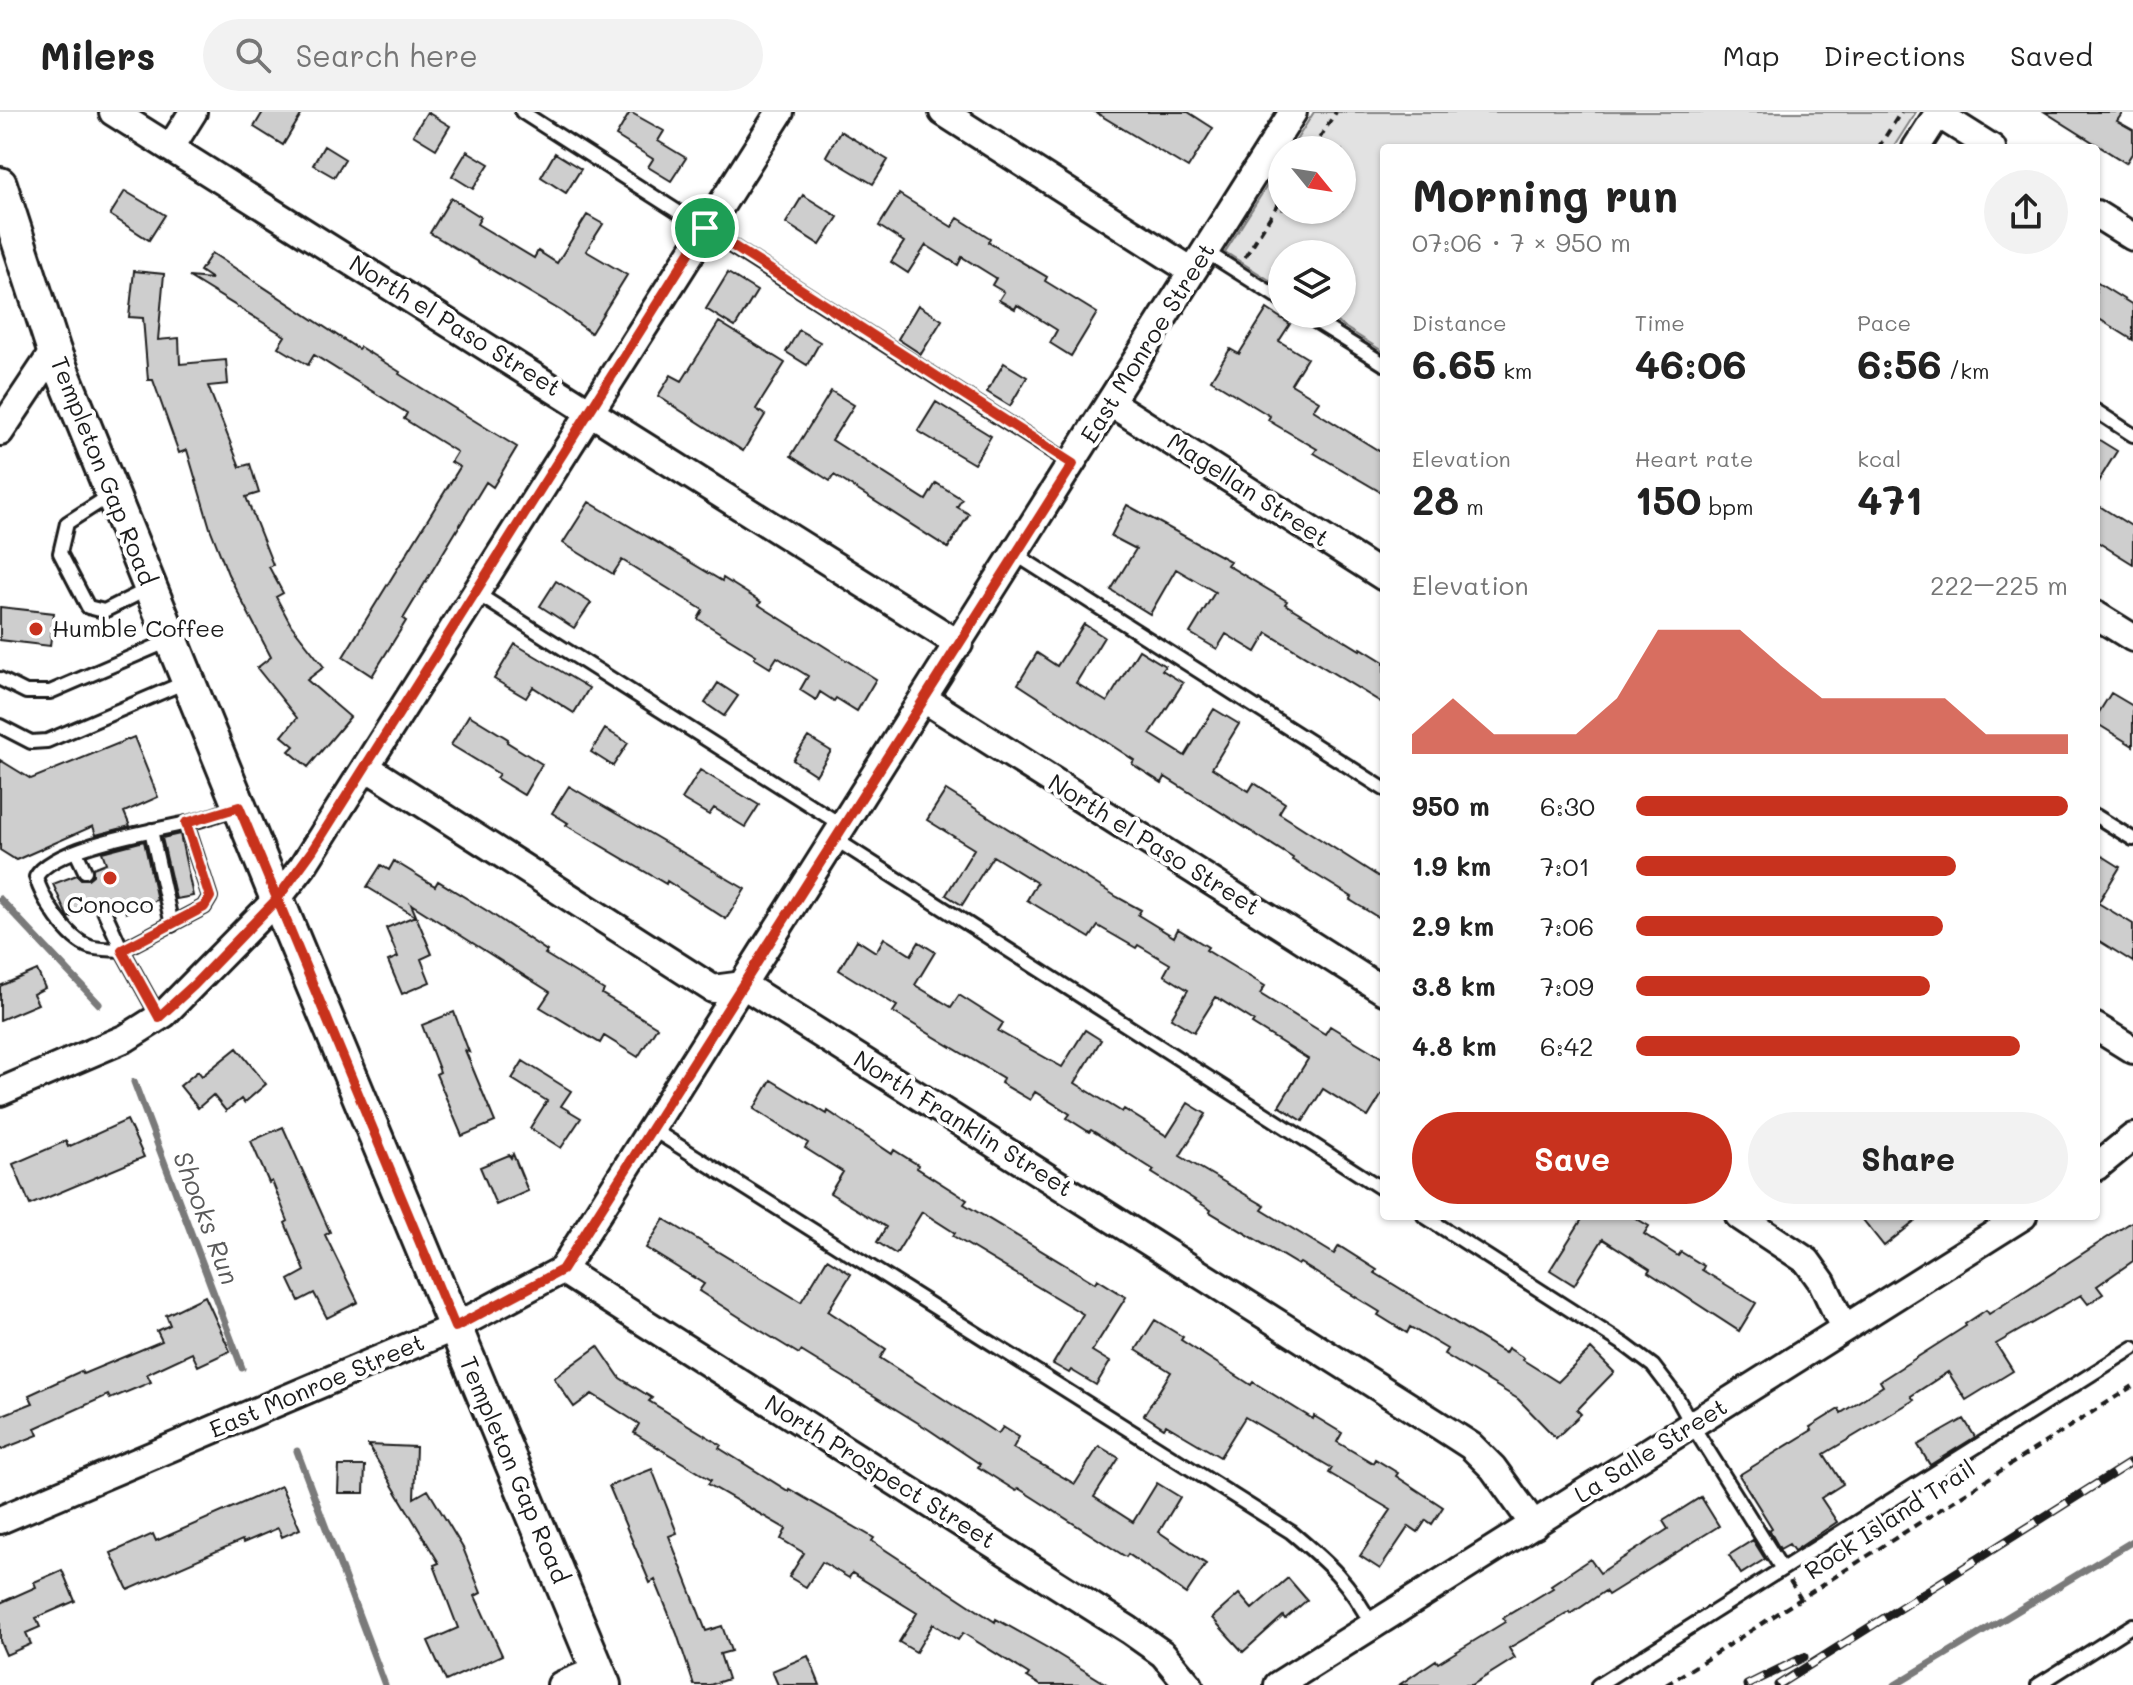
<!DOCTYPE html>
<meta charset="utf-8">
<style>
body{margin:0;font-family:Mali,sans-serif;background:#f2f2f2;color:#222;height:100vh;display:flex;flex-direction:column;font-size:30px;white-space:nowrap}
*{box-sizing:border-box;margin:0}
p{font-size:26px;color:#767676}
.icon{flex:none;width:44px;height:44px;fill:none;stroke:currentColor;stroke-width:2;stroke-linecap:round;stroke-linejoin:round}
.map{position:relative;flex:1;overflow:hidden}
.side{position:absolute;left:1380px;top:32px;width:720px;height:1076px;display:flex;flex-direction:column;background:#fff;border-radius:8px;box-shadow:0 2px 6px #0004}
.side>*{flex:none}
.needle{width:52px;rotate:120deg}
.fabs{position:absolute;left:1268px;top:24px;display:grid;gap:16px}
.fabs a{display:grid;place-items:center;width:88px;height:88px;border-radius:50%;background:#fff;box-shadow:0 2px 6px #0004;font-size:40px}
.pin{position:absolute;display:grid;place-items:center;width:68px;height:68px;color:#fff;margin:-34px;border:4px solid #fff;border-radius:50%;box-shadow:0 2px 8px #0007}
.round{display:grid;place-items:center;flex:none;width:84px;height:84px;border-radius:42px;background:#f2f2f2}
.head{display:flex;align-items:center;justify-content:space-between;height:136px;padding:0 32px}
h1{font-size:44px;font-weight:800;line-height:60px}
.stats{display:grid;grid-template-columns:repeat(3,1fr);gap:12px;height:136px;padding:8px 32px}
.stats div{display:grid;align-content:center}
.stats b{font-size:40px;font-weight:800}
.stats small{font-size:22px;font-weight:400}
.stats p{font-size:22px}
.chart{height:224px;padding:16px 32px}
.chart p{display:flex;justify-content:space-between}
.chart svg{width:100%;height:144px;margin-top:8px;fill:#c8321e;opacity:.7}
.cta{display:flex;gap:16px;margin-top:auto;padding:16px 32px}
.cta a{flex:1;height:92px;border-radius:48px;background:#c8321e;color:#fff;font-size:32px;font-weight:800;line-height:92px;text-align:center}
.cta a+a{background:#f2f2f2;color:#222}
ul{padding:0 32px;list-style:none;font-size:26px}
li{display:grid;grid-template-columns:128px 96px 1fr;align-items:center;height:60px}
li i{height:20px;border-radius:10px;background:#c8321e}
header{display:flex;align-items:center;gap:48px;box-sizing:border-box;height:112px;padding:0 40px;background:#fff;border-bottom:2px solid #e0e0e0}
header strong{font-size:38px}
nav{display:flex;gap:44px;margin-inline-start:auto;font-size:28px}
.search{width:560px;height:72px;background:#f2f2f2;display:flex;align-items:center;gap:20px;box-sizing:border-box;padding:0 28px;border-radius:44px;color:#767676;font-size:30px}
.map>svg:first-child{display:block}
.green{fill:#e2e2e2;stroke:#7f7f7f;stroke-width:2}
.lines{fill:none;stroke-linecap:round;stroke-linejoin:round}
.stream{stroke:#7a7a7a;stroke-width:7}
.building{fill:#cecece;stroke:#1c1c1c;stroke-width:2}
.service-casing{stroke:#1c1c1c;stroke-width:18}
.minor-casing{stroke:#1c1c1c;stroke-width:32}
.tertiary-casing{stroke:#1c1c1c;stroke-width:38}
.path{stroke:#1c1c1c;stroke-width:4;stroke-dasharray:8 6;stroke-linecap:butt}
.service{stroke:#fff;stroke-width:12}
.minor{stroke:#fff;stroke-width:26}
.tertiary{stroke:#fff;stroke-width:32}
.rail-casing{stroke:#1c1c1c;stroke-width:9}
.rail{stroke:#fff;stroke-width:6;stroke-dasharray:18;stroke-linecap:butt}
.route-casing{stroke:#fff;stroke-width:16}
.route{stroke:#c8321e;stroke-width:10}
.poi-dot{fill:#c8321e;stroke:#fff;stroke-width:3}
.labels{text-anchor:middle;stroke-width:8;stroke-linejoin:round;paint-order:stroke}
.street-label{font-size:24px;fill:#1c1c1c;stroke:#fff}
.poi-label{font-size:24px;fill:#1c1c1c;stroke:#fff;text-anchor:start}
.water-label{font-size:26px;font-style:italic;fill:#5a5a5a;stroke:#fff}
</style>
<header>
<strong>Milers</strong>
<div class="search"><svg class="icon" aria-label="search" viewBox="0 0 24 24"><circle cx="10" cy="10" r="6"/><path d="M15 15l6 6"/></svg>Search here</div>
<nav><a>Map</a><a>Directions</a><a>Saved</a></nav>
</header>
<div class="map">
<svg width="2133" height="1573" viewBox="0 0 2133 1573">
<rect width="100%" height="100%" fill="#fff"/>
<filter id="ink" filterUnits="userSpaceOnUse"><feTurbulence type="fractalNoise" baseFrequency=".0125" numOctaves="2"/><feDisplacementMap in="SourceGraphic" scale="16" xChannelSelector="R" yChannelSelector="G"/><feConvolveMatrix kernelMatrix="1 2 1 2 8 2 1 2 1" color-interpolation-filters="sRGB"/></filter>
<g filter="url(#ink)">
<path class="green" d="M1314 0H1916L1893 36H1384V240L1324 202H1342V142H1282V176L1225 140 1282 50V98H1342V38H1290Z"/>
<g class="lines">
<path class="stream" d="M0 787 99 892
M134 970 242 1256
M297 1339 385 1573
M1895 1573 2133 1429"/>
</g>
<path class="building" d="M263 0H303L283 33 254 15Z
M427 0 450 14 436 37 413 23Z
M630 0 664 19 658 29 686 46 671 69 648 55 653 47 616 24Z
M1095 0H1188L1213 16 1188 56Z
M2045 0H2123L2117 9 2133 18V40L2126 51Z
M840 19 888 48 873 72 826 44Z
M324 34 345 47 334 65 313 53Z
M467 39 489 52 473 77 452 64Z
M555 41 581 57 566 81 541 65Z
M125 79 165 103 149 128 110 103Z
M899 82 952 115 958 106 990 126 988 130 1047 165 1045 169 1097 201 1071 244 1050 231 1057 218 1017 193 1015 197 999 188 1004 180 992 173 996 166 962 145 958 153 926 133 908 161 891 150 904 130 879 114Z
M803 83 838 105 820 133 786 111Z
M451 86 481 105 477 112 534 146 538 139 557 151 587 103 603 112 586 139 627 163 591 221 561 199 430 121Z
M212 141 358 237 360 235 400 260 399 262 517 335 493 375 486 370 403 507 406 509 372 564 343 545 460 355 451 350 457 340 404 307 407 301 314 243 308 253 278 235 285 224 189 165 212 167 200 159Z
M134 159 164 162 158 228 179 226 180 252 226 248 228 272 208 274 240 355 250 352 259 381 246 385 273 453 269 455 283 481 276 485 291 513 324 555 307 568 350 605 308 655 289 639 294 634 282 624 297 606 257 556 271 545 228 462 210 416 187 338 179 341 153 268H148L143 206 129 205Z
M728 161 757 179 735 215 706 197Z
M2096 170 2133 193V228L2096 205Z
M918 193 942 208 921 242 898 227Z
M1267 197 1290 212 1279 229 1307 246 1291 272 1319 289 1313 298 1384 342V382L1314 341 1317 337 1276 313 1268 308 1270 304 1211 268 1230 237 1239 242Z
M719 210 785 251 756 297 765 303 743 339 658 284 671 263 682 269Z
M799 218 820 230 807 253 786 240Z
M1004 251 1027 265 1010 294 987 280Z
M831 279 854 293 832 328 926 388 936 371 962 387 957 395 969 402 948 436 834 363 830 369 791 344Z
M936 290 991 324 974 352 918 319Z
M2096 326 2117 339 2096 373Z
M589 390 722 469 723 466 761 490 759 493 876 567 857 599 836 586 834 589 820 580 816 588 800 578 808 564 777 545 770 556 754 546 756 543 698 507 703 498 622 448 613 462 563 431Z
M2096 392 2133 415V452L2096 429Z
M1127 393 1230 449 1227 453 1287 489 1285 492 1360 538 1361 536 1384 550V592L1267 521 1256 540 1226 522 1217 537 1190 521 1215 480 1176 457 1150 502 1111 478 1136 437 1111 424Z
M556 469 591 491 574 516 540 494Z
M0 495 54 501 50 534 0 528Z
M1084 512 1104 525 1076 571 1107 590 1139 538 1165 554 1162 558 1183 571 1150 622 1185 644 1214 597 1239 612 1212 656 1249 679 1254 671 1285 691 1279 701 1384 768V809L1350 788 1352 785 1292 748 1293 746 1165 665 1162 671 1132 652 1134 648 1018 572 1037 541 1057 554Z
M515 532 589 576 574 601 533 575 526 586 494 567Z
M718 571 738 584 724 604 705 591Z
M2111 581 2133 594V634L2096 611V605Z
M469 603 508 627 507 630 542 652 524 683 496 666 499 662 451 633Z
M605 617 628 631 613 654 591 640Z
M134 625 158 685 124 700 130 714 96 723 93 714 16 748 0 738V648L31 667Z
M808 625 831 639 816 663 793 648Z
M700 658 759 693 745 715 714 696 709 703 682 687Z
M569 674 745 777 726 807 667 769 666 772 566 713 568 711 552 701Z
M946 678 1117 785 1141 798 1138 803 1174 825 1178 817 1208 835 1206 838 1265 874 1260 882 1325 922 1330 914 1384 947V979L1368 1005 1323 977 1303 1009 1279 994 1308 947 1252 912 1254 909 1216 885 1194 920 1171 906 1188 878 1164 863 1170 852 1138 833 1136 836 1098 814 1090 826 1027 788 1037 771 993 744 962 793 946 783 974 737 927 708Z
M180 722 193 784 176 787 162 726Z
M144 729 157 788 126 801 120 785 109 789 106 784H98L93 787V796L68 806 53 772 77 763 81 767H88L93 763V756L106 751 102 740Z
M2096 740 2120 755 2098 791 2133 812V850L2096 827Z
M394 749 435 774 438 769 489 800 547 839 545 842 604 878 602 882 657 915 638 945 604 924 600 931 540 895 550 880 411 792 432 842 421 847 430 870 402 882 388 849 398 845 386 816 415 804 367 775 381 753 389 758Z
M884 826 911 843 919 830 935 840 915 873 951 895 959 883 1003 911 998 919 1062 955 1085 918 1101 928 1075 971 1122 1000 1124 997 1167 1024 1188 991 1206 1002 1180 1044 1265 1094 1262 1098 1334 1142 1339 1134 1377 1158 1375 1161 1505 1241 1508 1236 1524 1246 1523 1248 1558 1270 1591 1237 1614 1260 1577 1298 1581 1302 1556 1326 1518 1287 1444 1242 1447 1237 1410 1215 1407 1221 1378 1203 1380 1200 1300 1151 1298 1153 1210 1100 1211 1098 1152 1061 1154 1058 1091 1018 1089 1020 1067 1006 1070 1002 1035 980 1030 988 1001 971 1003 966 893 900 897 894 839 858 857 828 876 840Z
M37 858 45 876 33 882 38 892 0 908V874Z
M454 900 469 940 465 938 495 1010 462 1024 436 962 440 960 422 913Z
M237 936 266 972 244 991 241 987 226 999 213 983 198 996 180 974 198 959 202 964Z
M523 949 571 979 561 994 581 1006 561 1036 530 1016 547 989 512 967Z
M771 968 827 1002 828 999 892 1042 894 1038 918 1053 917 1056 967 1088 964 1092 1095 1171 1097 1167 1126 1185 1092 1239 1110 1250 1096 1273 1071 1258 1069 1261 1053 1252 1083 1202 953 1124 955 1121 922 1100 896 1142 877 1130 886 1115 830 1081 843 1060 805 1036 808 1031 754 997Z
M127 1008 144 1045 30 1093 13 1052 66 1029 68 1035Z
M283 1015 330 1120 325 1123 358 1190 327 1206 314 1181 299 1189 289 1168 305 1159 285 1111 288 1109 272 1069 269 1071 251 1029Z
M513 1042 528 1079 496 1093 480 1055 509 1043 511 1046Z
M1584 1104H1632L1649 1114 1644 1122 1678 1144 1681 1140 1704 1154 1702 1158 1756 1191 1739 1219 1648 1160 1650 1157 1603 1127 1574 1173 1550 1158Z
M1860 1104H1922L1884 1134Z
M664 1107 801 1190 827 1147 851 1162 828 1199 886 1237 880 1246 998 1322 1003 1315 1019 1325 1013 1336 1075 1372 1099 1334 1119 1346 1094 1385 1133 1410 1157 1371 1180 1385 1159 1420 1206 1452 1186 1482 1128 1442 1126 1445 1018 1376 1016 1379 978 1355 980 1352 928 1317 801 1239 799 1242 758 1217 699 1179 704 1172 646 1136Z
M2133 1109V1149L2097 1174 2103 1182 2088 1192 2081 1183 1996 1232 2013 1259 1966 1288 1948 1260 1911 1284 1914 1288 1824 1342 1843 1372 1821 1386 1837 1410 1794 1439 1789 1432 1780 1437 1769 1418 1772 1416 1739 1363 1812 1318 1810 1315 1839 1297 1841 1301 1883 1274 1880 1269 1966 1214 1965 1212 1986 1198 1989 1202Z
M205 1184 230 1239 198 1254 192 1241 147 1262 151 1270 110 1287 108 1283 35 1316 38 1323 0 1338V1304L33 1291 29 1283 81 1259 83 1262 162 1229 157 1219 170 1213 166 1203Z
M1155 1208 1183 1225 1181 1228 1251 1273 1253 1270 1313 1307 1314 1304 1342 1321 1337 1330 1373 1351 1375 1347 1398 1361 1396 1364 1443 1395 1432 1412 1426 1408 1418 1420 1409 1414 1380 1457 1360 1444 1391 1398 1329 1361 1332 1356 1245 1305 1220 1345 1166 1313 1164 1316 1144 1303 1171 1260 1136 1238Z
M598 1234 620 1266 652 1286 649 1289 721 1333 719 1336 788 1379 789 1377 874 1426 872 1429 995 1510 996 1507 1046 1535 1108 1573H1040L1027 1565 1029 1562 963 1521 958 1528 933 1512 916 1540 899 1530 917 1501 852 1461 849 1466 822 1450 806 1475 789 1465 804 1441 781 1427 786 1417 708 1372 711 1368 634 1321 639 1312 592 1282 574 1295 554 1266Z
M1964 1307 1975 1325 1930 1353 1918 1333Z
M368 1333 416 1335 414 1386 428 1378 463 1436 481 1481 475 1484 502 1543 446 1569 428 1529 458 1516 434 1453 439 1451Z
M339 1354H365L364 1381H338Z
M652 1357 677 1421 669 1424 706 1519 722 1514 731 1539 720 1542 728 1567 710 1573H694L677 1522 655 1468 650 1471 609 1374Z
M281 1374 300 1417 282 1425 278 1416 243 1431 242 1428 128 1478 111 1441 153 1422 156 1429Z
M1701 1385 1719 1414 1608 1483 1605 1479 1571 1502 1570 1500 1509 1536 1515 1546 1472 1573H1399L1436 1548 1438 1551 1505 1510 1503 1506 1553 1476 1551 1473 1590 1447 1600 1461 1668 1417 1663 1409Z
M1753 1428 1765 1447 1741 1462 1729 1443Z
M62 1458 75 1489 36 1506 40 1515 26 1521 31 1532 6 1543 0 1529V1491L36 1475 34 1470Z
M1288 1466 1307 1488 1285 1507 1283 1504 1243 1540 1212 1506 1239 1482 1252 1497Z
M808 1544 820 1573H778L772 1559Z"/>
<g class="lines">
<defs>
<path id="service" d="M522 0 1072 352
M1205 139 1282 188
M1304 202 1384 252
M2096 299 2133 323
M109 384 67 411 60 441 88 495 104 499 150 476
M1015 442 1384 677
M476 481 843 714
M0 567 26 580H50L171 528
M0 614 31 630 47 629 188 569
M2096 704 2133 727
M151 718 172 813
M835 727 1384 1078
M76 740 85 759
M101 792 122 838 204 795 210 785 186 711
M159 905 122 838C112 837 100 838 90 835 67 827 42 787 36 765 53 734 157 718 192 710 208 706 223 700 239 695
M652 1017 1291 1420C1328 1451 1350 1470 1372 1514
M1424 1104 1625 1233 1653 1254 1676 1284 1692 1313 1782 1457
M1598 1573 2133 1236
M2038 1573 2133 1513"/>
<path id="minor" d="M113 0 959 532
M943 0 1192 159
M1938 2 1992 36
M171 35 193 0
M1916 36 1939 0
M2096 102 2133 125
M1111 291 1384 465
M0 320 54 239
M2096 503 2133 526
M924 587 1384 879
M366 655 713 877 743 873 1440 1314 1471 1334 1493 1356 1534 1413
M2096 915 2133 938
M0 980 126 926 164 902 277 787 303 754 780 0
M2096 1055 2133 1025
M1739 1104 1807 1149 1822 1170 1844 1216
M562 1158 1129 1518 1163 1542 1189 1573
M0 1408 455 1215 562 1158 1293 0
M561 1573 598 1558
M1278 1573 2023 1104"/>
<path id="tertiary" d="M0 72 54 239 277 787 604 1573"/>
</defs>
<use href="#service" class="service-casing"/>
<use href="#minor" class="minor-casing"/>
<use href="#tertiary" class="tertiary-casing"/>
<path class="path" d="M1878 36 1901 0
M1312 38 1336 0
M1245 145 1282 86
M1790 1469 1801 1487
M1666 1573 2133 1274"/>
<use href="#service" class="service"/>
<use href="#minor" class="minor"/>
<use href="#tertiary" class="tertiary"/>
<defs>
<path id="rail" d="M1747 1573 1804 1545
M1778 1573 2133 1349"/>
</defs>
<use href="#rail" class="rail-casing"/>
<use href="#rail" class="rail"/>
</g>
</g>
<g class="lines" filter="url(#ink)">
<defs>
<path id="route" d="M705 116 312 739 277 787 194 873 159 905 122 838 204 795 210 785 186 711 239 695 455 1215 562 1158 1073 352 705 116"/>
</defs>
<use href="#route" class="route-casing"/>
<use href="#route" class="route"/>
</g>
<g class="poi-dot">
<circle cx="36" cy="517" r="8"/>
<circle cx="110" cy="766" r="8"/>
</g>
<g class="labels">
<g class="street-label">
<text transform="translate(455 214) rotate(32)" y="8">North el Paso Street</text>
<text transform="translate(1148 231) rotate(-58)" y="8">East Monroe Street</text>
<text transform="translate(103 359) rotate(68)" y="8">Templeton Gap Road</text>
<text transform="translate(1248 378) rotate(33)" y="8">Magellan Street</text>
<text transform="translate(1154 733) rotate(32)" y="8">North el Paso Street</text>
<text transform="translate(963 1012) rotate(32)" y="8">North Franklin Street</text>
<text transform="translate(317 1274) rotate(-23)" y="8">East Monroe Street</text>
<text transform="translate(1651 1339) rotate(-32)" y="8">La Salle Street</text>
<text transform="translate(514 1358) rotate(67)" y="8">Templeton Gap Road</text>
<text transform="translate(880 1360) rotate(32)" y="8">North Prospect Street</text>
<text transform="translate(1890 1408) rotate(-33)" y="8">Rock Island Trail</text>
</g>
<g class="poi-label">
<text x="52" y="525">Humble Coffee</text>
<text x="110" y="801" text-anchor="middle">Conoco</text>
</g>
<g class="water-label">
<text transform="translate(206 1106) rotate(69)" y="9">Shooks Run</text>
</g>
</g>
</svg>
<div class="fabs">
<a><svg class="needle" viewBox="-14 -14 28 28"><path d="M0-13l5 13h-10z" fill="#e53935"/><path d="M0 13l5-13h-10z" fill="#767676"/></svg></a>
<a><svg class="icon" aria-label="layers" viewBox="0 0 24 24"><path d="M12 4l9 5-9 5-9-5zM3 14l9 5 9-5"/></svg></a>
</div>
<div class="pin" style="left:705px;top:116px;background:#1e9e55"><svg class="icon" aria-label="arrive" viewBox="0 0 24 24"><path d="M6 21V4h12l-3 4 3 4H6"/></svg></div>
<section class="side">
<div class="head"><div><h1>Morning run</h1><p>07:06 · 7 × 950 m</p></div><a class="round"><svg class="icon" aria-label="share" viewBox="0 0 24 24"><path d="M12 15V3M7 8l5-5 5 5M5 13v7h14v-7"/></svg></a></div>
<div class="stats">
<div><p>Distance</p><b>6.65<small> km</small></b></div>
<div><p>Time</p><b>46:06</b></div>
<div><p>Pace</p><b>6:56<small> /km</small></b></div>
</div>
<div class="stats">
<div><p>Elevation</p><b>28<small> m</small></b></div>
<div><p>Heart rate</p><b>150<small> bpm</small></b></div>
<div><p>kcal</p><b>471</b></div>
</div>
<div class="chart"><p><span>Elevation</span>222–225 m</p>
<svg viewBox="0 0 160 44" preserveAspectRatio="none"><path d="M0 44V38L10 27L20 38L30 38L40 38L50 27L60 6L70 6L80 6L90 17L100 27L110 27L120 27L130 27L140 38L150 38L160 38V44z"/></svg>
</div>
<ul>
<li><b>950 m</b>6:30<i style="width:100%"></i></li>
<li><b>1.9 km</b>7:01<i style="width:74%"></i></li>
<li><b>2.9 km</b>7:06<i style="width:71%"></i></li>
<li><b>3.8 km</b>7:09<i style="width:68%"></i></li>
<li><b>4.8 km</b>6:42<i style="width:89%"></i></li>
</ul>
<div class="cta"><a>Save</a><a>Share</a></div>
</section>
</div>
